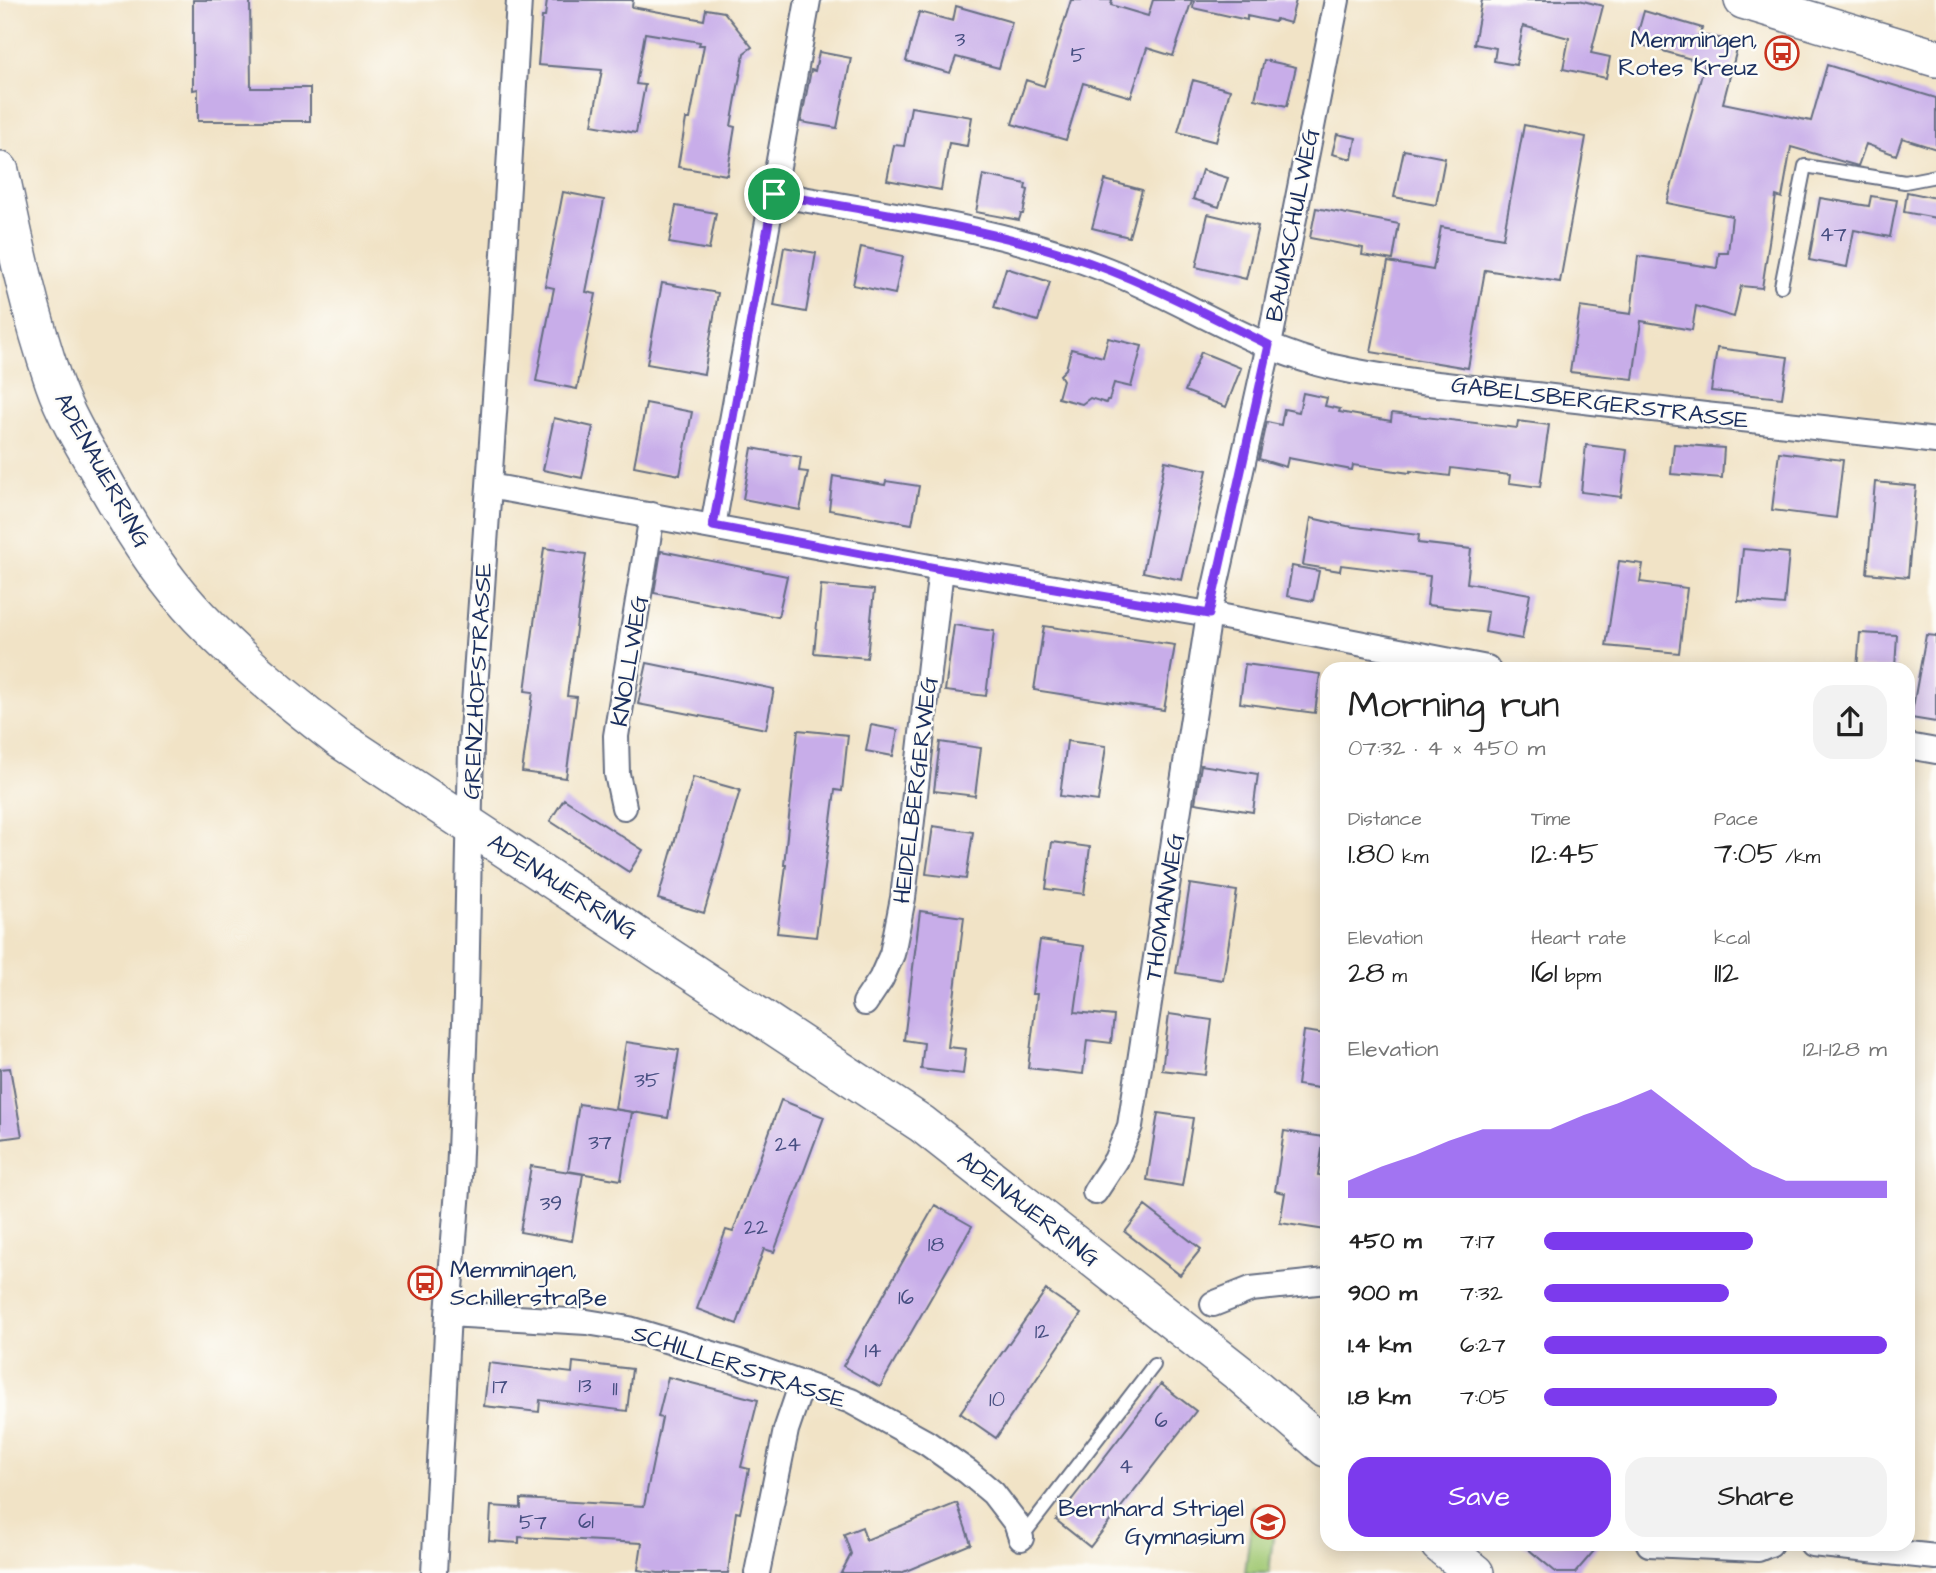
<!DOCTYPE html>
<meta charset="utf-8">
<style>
body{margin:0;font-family:"Architects Daughter",sans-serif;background:#f2f2f2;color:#222;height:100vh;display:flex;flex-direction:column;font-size:26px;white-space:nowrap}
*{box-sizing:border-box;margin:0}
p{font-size:23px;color:#767676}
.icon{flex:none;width:38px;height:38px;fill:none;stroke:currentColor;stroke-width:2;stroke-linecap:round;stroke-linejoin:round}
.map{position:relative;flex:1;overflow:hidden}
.details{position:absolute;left:1320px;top:662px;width:595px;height:889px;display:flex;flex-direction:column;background:#fff;border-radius:21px;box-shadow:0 4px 18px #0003}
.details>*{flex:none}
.pin{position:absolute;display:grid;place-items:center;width:60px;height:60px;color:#fff;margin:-30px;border:4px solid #fff;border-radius:50%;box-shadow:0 2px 7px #0007}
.round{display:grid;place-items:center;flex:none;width:74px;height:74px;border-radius:21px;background:#f2f2f2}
.headline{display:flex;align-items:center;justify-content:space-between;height:119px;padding:0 28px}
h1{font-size:38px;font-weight:600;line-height:52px}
.figures{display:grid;grid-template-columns:repeat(3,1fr);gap:10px;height:119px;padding:7px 28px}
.figures div{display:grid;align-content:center}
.figures b{font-size:30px;font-weight:600}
.figures small{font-size:19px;font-weight:400}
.figures p{font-size:19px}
.chart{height:196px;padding:14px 28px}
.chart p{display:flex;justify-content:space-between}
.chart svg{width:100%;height:126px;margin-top:7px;fill:#7c3aed;opacity:.7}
.button{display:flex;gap:14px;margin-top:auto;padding:14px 28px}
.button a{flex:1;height:80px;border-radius:21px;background:#7c3aed;color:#fff;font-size:28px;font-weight:600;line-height:80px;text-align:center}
.button a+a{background:#f2f2f2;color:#222}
ul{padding:0 28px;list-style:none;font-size:23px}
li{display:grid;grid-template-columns:112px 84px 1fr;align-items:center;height:52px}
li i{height:18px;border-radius:9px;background:#7c3aed}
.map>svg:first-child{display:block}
.pitch{fill:#a2c974;stroke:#5e7c69;stroke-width:2}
.building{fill:#c8ade9}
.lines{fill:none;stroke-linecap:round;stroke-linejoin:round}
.lane-casing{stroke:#666e82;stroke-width:16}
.street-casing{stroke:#666e82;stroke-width:28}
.secondary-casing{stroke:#666e82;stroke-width:40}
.lane{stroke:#fff;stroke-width:12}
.street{stroke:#fff;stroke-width:24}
.secondary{stroke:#fff;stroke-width:37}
.route-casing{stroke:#fff;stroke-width:14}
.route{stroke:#7c3aed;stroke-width:9}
.labels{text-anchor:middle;stroke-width:5;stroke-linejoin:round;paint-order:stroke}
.number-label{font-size:21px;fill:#464e81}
.poi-label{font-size:24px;fill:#1b2f5e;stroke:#fdfcf7;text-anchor:end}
.street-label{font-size:24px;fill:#1b2f5e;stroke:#fdfcf7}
</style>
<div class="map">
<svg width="1936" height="1573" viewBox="0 0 1936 1573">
<rect width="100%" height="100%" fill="#fdfcf7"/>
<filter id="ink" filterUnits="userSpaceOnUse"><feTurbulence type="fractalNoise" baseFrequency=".0143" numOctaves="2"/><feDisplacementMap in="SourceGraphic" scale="14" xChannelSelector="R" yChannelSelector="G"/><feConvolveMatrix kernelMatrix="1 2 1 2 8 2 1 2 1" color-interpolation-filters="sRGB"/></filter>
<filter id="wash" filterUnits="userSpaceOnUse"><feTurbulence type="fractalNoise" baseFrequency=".00686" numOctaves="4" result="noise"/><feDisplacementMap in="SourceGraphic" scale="28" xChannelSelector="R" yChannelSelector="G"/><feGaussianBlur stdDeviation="1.57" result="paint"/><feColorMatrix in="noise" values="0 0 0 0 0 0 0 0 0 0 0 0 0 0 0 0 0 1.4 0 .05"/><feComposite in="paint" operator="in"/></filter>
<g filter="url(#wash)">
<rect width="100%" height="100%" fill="#f1e3c6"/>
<path class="pitch" d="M1253 1507 1276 1510 1269 1573H1245Z"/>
<g id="blocks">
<path class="building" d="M193 0H250L251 88H310V121H198V89L193 90Z
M547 0H633L632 7 704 20 706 9 724 12 752 47 744 53 731 126 735 127 727 175 678 167 686 119H690L704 45H699L700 42 645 33 636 84 645 85 636 133 592 125 602 70 538 65 542 17H545Z
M1071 0H1112L1111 5 1148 16 1153 0H1192L1173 56 1147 48 1131 97 1083 83 1066 140 1012 124 1026 80 1044 86Z
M1194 0H1296L1290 23 1276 19 1275 22 1247 16V20L1193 8Z
M1482 0H1579L1603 6 1591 53 1610 57 1606 78 1563 69 1569 38 1523 26 1516 65 1494 61 1496 48 1474 44Z
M956 6 1012 22 999 68 956 57 950 73 906 61 919 12 953 21Z
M1644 11 1702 28 1699 35 1739 41 1723 103 1811 121 1827 65 1936 98V149L1902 138 1896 155 1866 144 1858 166 1791 147 1782 198 1776 196 1762 288 1741 286 1734 317 1696 306 1692 330 1641 321 1633 379 1570 372 1580 307 1631 314 1638 256 1717 268 1719 253H1728L1732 216 1667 203 1705 63 1635 43Z
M819 52 851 58 837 128 801 122 811 70 815 71Z
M1264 60 1296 67 1287 106 1255 99Z
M1193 80 1230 90 1216 142 1178 132Z
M911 107 972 117 967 146 949 143 941 190 887 180 894 145 904 146Z
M1524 125 1586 137 1560 282 1485 270 1468 368 1371 352 1388 262 1433 270 1441 227 1503 238Z
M1337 134 1356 138 1352 159 1332 154Z
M1404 150 1445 158 1436 205 1394 197Z
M1202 170 1228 178 1219 207 1193 199Z
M983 175 1026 184 1025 189 1028 190 1023 214H1021L1019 220 976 212Z
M1105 180 1142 190 1129 237 1092 228Z
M563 192 604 200 586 292 596 294 577 389 536 381 554 288 545 286Z
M1907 192 1936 198V218L1904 212Z
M1871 196 1897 200 1890 237 1854 230 1847 267 1809 260 1820 198 1869 206Z
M676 206 716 213 709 250 669 243Z
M1316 208 1399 224 1393 260 1362 255 1363 248 1310 238Z
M1208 214 1258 226 1246 279 1196 267Z
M784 247 816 253 806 312 774 306Z
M861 247 903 256 895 294 853 285Z
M1006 268 1050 282 1038 321 994 308Z
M662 283 718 293 704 374 647 364Z
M1108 338 1142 346 1131 387 1114 383 1109 400H1107L1106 403 1090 398 1082 404 1058 398 1063 380 1060 375 1066 369 1071 349 1103 357Z
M1717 348 1788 357 1782 398 1711 391Z
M1201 352 1241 368 1226 407 1185 391Z
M1303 393 1327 398 1325 406 1340 409 1339 412 1391 421 1392 413 1517 428 1518 421 1549 425 1540 487 1509 483 1510 475 1451 468 1450 476 1410 471V473L1353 465 1352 470 1288 458 1286 467 1259 459 1267 422 1281 425 1284 409 1299 412Z
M646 403 692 412 680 475 634 466Z
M554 418 593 427 582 478 543 470Z
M1674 444 1724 448 1722 478 1671 474Z
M1586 445 1627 450 1621 497 1581 492Z
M752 448 801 457 799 471 808 472 800 510 743 499Z
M1779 452 1843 460 1836 518 1772 510Z
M1165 461 1207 470 1182 580 1143 572Z
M833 476 885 485 886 481 919 486 912 524 829 510Z
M1875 482 1916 486 1908 577 1867 573Z
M1311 518 1347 526 1419 535 1418 543 1471 549 1467 583 1530 594 1522 639 1485 632 1488 612 1427 605 1430 576 1341 565 1340 571 1303 565Z
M544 548 586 554 567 696 577 697 566 778 522 772 533 692 525 691Z
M1743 549 1789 553 1784 605 1738 601Z
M661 551 787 576 778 617 654 593Z
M1619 561 1643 564 1640 582 1687 588 1679 653 1606 646Z
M1292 566 1319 571 1313 601 1287 596Z
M821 585 874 590 867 658 814 653Z
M954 625 994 631 986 696 945 691Z
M1044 626 1175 645 1164 710 1034 690Z
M1860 633 1897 635 1895 668H1857Z
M1926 635 1936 636V722L1911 718Z
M647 663 774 689 766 729 638 704Z
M1245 664 1320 674 1315 713 1240 703Z
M871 725 898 730 893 756 866 751Z
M798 730 848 735 842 791 835 790 816 937 777 933 786 865H784Z
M1067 741 1106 746 1098 801 1060 796Z
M940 742 981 748 975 796 934 791Z
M1201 765 1258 774 1253 812 1195 803Z
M693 777 740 790 704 913 658 899Z
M564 799 643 850 629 872 550 821Z
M933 826 973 832 966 879 926 874Z
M1052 842 1090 847 1084 894 1046 889Z
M1190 884 1237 891 1223 980 1176 973Z
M920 911 964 917 948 1047 966 1049 963 1074 921 1069 924 1043 904 1040Z
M1040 940 1084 946 1075 1012 1114 1016 1111 1043 1087 1040 1083 1074 1028 1068 1037 994H1032Z
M1169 1014 1212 1020 1205 1075 1162 1070Z
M1304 1031 1326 1034V1089L1297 1085Z
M626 1042 679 1050 668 1118 615 1109Z
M10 1068 22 1136 0 1139V1069Z
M781 1100 824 1117 774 1252 764 1249 737 1324 697 1309 726 1230 733 1232Z
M579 1104 632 1112 621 1180 568 1171Z
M1158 1113 1193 1118 1182 1186 1147 1180Z
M1284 1131 1324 1137 1318 1175 1326 1176V1230L1280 1223 1285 1193 1275 1191Z
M531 1166 583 1174 572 1241 520 1232Z
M935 1205 972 1226 880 1387 843 1366Z
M1145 1206 1201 1249 1180 1275 1125 1232Z
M1046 1290 1081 1314 996 1438 960 1413Z
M573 1362 632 1369 627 1411 540 1400 539 1412 484 1406 489 1363 572 1373Z
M668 1377 758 1400 741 1467 749 1469 740 1513 736 1512 728 1573H658L638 1570 642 1543 519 1537V1543L489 1541 491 1506 521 1508V1499L644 1506 662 1418 658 1417Z
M1161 1384 1196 1411 1090 1547 1056 1520Z
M957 1503 971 1544 901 1573H841L851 1554 844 1534 862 1527 866 1540Z
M1522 1544H1600L1575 1573H1557Z"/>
</g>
</g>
<g filter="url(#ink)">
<use href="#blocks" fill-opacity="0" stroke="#666e82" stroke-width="2"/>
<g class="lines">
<defs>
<path id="lane" d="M1781 286 1805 166 1905 182 1936 176
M1021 1538 1154 1365"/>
<path id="street" d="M774 194C885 214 1001 228 1107 270 1182 299 1255 350 1333 367 1400 382 1468 387 1536 395 1669 412 1803 425 1936 441
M489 486 941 569 1209 614 1487 668
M713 526 808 0
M1908 746 1936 751
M624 807 617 774 616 736 652 515
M865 1003 881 979 892 954 903 898 941 569
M1095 1192 1116 1160 1130 1126 1209 614 1269 345 1337 0
M1213 1304 1251 1289 1326 1281
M448 1314 587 1322 629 1329 739 1362 851 1401 927 1443 968 1472 993 1493 1016 1523 1021 1538
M1649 1544 1758 1549 1770 1544
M1812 1544 1936 1557
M434 1573 448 1314 459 1177 466 997 471 747 498 355 519 0
M757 1573 786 1430 802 1383"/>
<path id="secondary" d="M1743 0 1936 58
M0 171C15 243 30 314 54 383 64 412 81 441 97 468 125 520 158 574 199 617 242 662 290 702 339 739L922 1124 1240 1374 1326 1448
M1439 1544 1475 1573"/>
</defs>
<use href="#lane" class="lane-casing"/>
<use href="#street" class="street-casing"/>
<use href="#secondary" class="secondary-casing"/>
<use href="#lane" class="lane"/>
<use href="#street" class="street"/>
<use href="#secondary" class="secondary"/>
</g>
</g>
<g class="lines" filter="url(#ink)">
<defs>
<path id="route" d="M774 194C872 212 974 225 1070 256 1139 278 1204 313 1269 345L1209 614 941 569 713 526Z"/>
</defs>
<use href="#route" class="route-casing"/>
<use href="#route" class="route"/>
</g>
<defs>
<symbol id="bus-ring" viewBox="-11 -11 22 22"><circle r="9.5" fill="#fdfcf7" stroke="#c8321e" stroke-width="1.5"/><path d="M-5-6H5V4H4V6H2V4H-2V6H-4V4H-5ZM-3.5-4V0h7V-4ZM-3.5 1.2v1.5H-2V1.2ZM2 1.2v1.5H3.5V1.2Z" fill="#c8321e"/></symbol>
<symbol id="school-ring" viewBox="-11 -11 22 22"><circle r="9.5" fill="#fdfcf7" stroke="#c8321e" stroke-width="1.5"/><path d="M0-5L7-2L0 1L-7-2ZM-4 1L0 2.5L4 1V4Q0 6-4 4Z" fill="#c8321e"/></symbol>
</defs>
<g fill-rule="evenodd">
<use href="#bus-ring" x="1763" y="34" width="38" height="38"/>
<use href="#bus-ring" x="406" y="1264" width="38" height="38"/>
<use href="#school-ring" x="1249" y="1503" width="38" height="38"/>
</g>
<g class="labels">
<g class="number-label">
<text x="960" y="46">3</text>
<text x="1078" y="62">5</text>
<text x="1833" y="241">47</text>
<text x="647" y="1087">35</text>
<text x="600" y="1149">37</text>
<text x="788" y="1151">24</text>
<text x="551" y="1210">39</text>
<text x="756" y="1234">22</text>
<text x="936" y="1251">18</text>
<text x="906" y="1304">16</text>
<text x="1042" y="1338">12</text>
<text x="873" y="1357">14</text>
<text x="585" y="1392">13</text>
<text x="500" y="1393">17</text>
<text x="615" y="1395">11</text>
<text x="997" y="1406">10</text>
<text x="1161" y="1427">6</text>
<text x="1126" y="1473">4</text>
<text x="586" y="1528">61</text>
<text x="533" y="1529">57</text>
</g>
<g class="poi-label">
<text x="1758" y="47">Memmingen,<tspan x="1758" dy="28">Rotes Kreuz</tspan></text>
<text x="450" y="1277" text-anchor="start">Memmingen,<tspan x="450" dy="28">Schillerstraße</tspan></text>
<text x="1244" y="1516">Bernhard Strigel<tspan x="1244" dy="28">Gymnasium</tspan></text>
</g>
<g class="street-label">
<text transform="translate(1292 225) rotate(-79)" y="8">BAUMSCHULWEG</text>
<text transform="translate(1600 402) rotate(7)" y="8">GABELSBERGERSTRASSE</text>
<text transform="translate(103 470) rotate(61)" y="8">ADENAUERRING</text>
<text transform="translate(629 661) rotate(-81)" y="8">KNOLLWEG</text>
<text transform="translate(477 681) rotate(-87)" y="8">GRENZHOFSTRASSE</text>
<text transform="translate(915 790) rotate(-83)" y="8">HEIDELBERGERWEG</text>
<text transform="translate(563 886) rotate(33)" y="8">ADENAUERRING</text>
<text transform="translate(1164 907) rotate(-81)" y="8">THOMANWEG</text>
<text transform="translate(1029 1208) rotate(38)" y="8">ADENAUERRING</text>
<text transform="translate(739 1366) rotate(18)" y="8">SCHILLERSTRASSE</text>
</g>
</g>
</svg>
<div class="pin" style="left:774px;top:194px;background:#1e9e55"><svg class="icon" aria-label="arrive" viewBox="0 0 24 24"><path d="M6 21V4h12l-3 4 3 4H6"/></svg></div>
<section class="details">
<div class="headline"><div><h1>Morning run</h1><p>07:32 · 4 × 450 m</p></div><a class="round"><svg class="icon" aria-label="share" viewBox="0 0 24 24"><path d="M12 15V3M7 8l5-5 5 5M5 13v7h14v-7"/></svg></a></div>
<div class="figures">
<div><p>Distance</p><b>1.80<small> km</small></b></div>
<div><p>Time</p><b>12:45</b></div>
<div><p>Pace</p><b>7:05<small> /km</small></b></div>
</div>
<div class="figures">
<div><p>Elevation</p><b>28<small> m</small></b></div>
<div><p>Heart rate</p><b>161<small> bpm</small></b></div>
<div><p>kcal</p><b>112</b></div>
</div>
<div class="chart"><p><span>Elevation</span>121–128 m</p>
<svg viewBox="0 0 160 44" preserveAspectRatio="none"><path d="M0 44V38L10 33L20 29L30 24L40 20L50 20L60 20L70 15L80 11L90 6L100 15L110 24L120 33L130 38L140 38L150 38L160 38V44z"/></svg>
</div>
<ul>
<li><b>450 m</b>7:17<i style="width:61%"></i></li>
<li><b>900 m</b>7:32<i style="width:54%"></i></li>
<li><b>1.4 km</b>6:27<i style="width:100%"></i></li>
<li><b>1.8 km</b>7:05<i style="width:68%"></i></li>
</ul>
<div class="button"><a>Save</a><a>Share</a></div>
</section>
</div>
